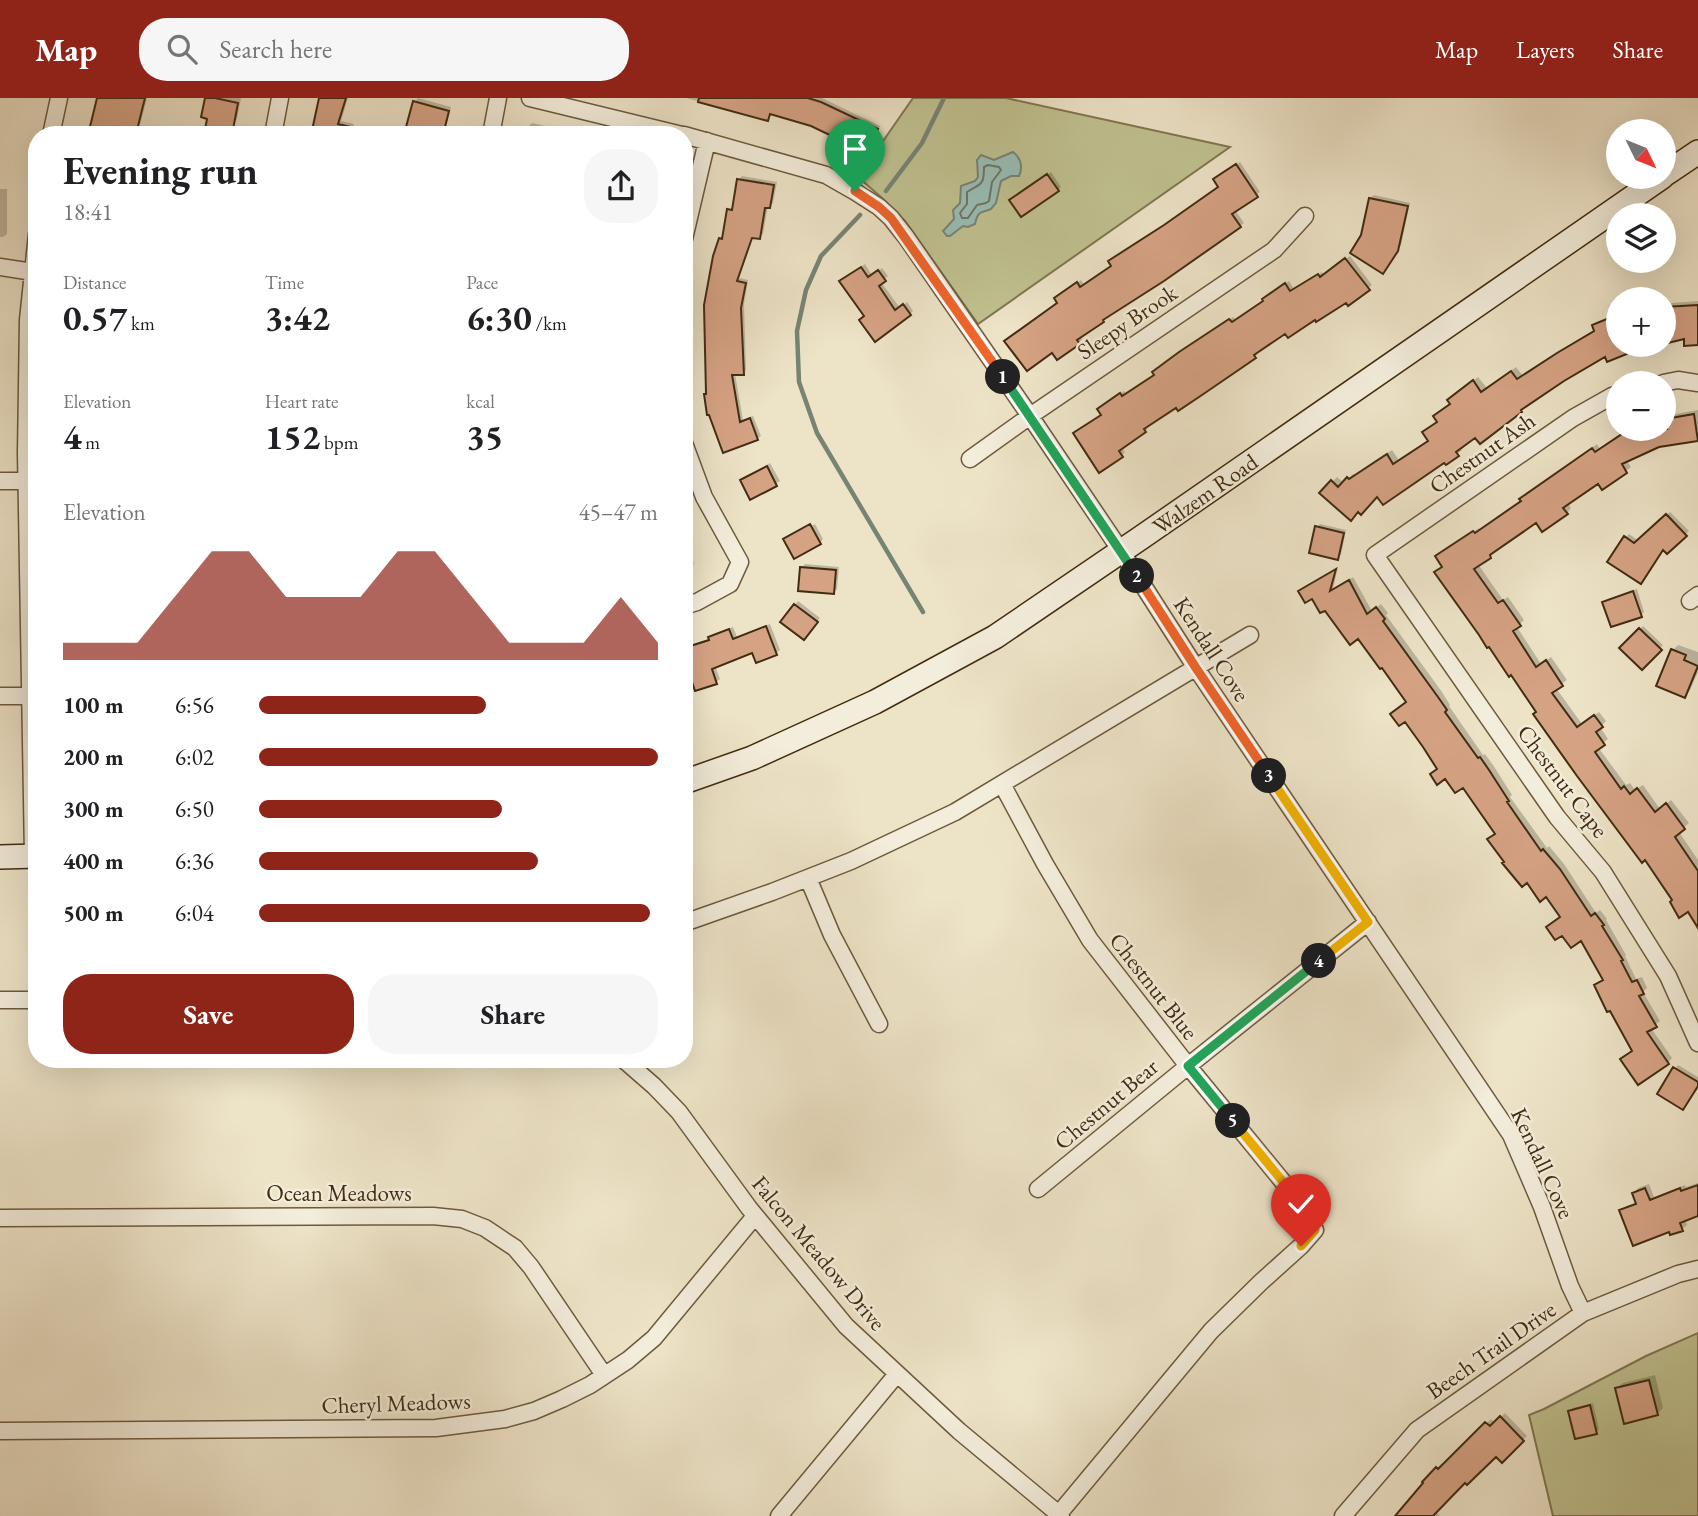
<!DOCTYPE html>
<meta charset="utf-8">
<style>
body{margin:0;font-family:"EB Garamond",serif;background:#f6f6f6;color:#202124;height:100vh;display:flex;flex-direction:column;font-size:26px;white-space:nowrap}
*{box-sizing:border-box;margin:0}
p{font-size:23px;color:#757577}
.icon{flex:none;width:38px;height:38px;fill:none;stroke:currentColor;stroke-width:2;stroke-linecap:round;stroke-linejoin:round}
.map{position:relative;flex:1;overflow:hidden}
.sheet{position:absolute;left:28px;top:28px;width:665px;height:942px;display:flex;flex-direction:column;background:#fff;border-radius:28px;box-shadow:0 7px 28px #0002}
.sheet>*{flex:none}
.needle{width:46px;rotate:133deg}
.buttons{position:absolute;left:1606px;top:21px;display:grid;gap:14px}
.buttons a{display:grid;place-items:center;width:70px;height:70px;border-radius:50%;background:#fff;box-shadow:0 7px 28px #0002;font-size:35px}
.pin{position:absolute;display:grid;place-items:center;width:60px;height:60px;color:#fff;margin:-72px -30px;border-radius:50% 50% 50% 0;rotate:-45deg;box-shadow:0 0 7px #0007}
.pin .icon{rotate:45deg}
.km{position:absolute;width:35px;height:35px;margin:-18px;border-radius:50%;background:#222;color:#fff;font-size:19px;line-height:35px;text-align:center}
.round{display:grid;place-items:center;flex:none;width:74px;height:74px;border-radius:28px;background:#f6f6f6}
.headline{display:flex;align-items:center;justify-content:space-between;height:119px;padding:0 35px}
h1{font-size:38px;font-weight:700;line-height:52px}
.figures{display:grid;grid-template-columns:repeat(3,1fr);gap:10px;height:119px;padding:7px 35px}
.figures div{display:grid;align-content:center}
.figures b{font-size:35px;font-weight:700}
.figures small{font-size:19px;font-weight:400}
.figures p{font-size:19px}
.chart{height:196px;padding:14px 35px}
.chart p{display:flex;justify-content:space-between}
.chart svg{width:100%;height:126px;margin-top:7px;fill:#8f2418;opacity:.7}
.cta{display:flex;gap:14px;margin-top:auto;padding:14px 35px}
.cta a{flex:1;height:80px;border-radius:28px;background:#8f2418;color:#fff;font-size:28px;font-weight:700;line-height:80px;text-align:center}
.cta a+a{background:#f6f6f6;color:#202124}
ul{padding:0 35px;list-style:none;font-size:23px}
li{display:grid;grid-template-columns:112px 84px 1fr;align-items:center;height:52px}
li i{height:18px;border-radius:9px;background:#8f2418}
header{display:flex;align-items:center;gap:42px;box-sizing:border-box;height:98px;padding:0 35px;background:#8f2418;color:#fff}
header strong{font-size:33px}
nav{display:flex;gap:38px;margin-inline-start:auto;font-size:24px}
.search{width:490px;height:63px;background:#f6f6f6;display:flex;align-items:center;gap:18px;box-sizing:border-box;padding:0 24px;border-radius:28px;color:#757577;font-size:26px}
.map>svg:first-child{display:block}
.green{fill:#c0c190;stroke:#817650;stroke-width:2}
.water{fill:#99beb7;stroke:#768474;stroke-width:2}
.shadow{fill:#0003}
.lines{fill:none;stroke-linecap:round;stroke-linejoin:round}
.shore{stroke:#6e7564;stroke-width:2}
.stream{stroke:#768474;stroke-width:4.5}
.building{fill:#d5a284;stroke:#422c10;stroke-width:2}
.street-casing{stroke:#6d5a3e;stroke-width:19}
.secondary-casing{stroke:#422c10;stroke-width:26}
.street{stroke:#f3eddb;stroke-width:16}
.secondary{stroke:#f3eddb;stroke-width:23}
.split-1-casing{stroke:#fff;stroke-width:14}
.split-2-casing{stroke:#fff;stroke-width:14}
.split-3-casing{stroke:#fff;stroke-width:14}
.split-4-casing{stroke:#fff;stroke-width:14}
.split-5-casing{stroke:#fff;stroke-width:14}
.split-6-casing{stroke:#fff;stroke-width:14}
.split-1{stroke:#f0652b;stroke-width:9}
.split-2{stroke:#22a559;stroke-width:9}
.split-3{stroke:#f0652b;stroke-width:9}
.split-4{stroke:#f5b400;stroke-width:9}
.split-5{stroke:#22a559;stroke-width:9}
.split-6{stroke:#f5b400;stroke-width:9}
.labels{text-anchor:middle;stroke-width:5;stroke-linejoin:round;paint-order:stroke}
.street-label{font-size:23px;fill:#422c10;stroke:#f3eddb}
</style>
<header>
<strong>Map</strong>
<div class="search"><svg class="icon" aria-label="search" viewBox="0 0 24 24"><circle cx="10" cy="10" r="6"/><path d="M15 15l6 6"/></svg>Search here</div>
<nav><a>Map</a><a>Layers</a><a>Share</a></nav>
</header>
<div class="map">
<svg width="1698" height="1418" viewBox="0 0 1698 1418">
<rect width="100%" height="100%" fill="#ede3c7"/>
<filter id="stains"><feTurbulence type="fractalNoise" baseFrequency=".00286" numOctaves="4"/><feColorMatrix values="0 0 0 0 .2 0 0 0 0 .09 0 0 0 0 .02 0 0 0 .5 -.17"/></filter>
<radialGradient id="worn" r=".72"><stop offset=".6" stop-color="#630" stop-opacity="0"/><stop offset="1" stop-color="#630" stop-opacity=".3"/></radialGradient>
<path class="green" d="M913 0H1006L1230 49 978 226 905 123 882 100 858 79Z
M1698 1235V1418H1553L1529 1317 1544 1311 1646 1258Z"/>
<path class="water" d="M1013 54C1021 60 1023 69 1019 78H1011L1001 83 996 105 991 111C981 115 978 112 975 126L968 129 963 128 950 138H947L943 133 954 121 953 112 960 105 961 88 975 83 978 79 977 62 981 57 994 62Z"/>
<path class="shadow" d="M99 0H147L140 27 137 30 135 29 133 37H90Z
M207 0H241L237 21 233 24 209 19Z
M322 0H348L341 23 354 26 351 37H313Z
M418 0 451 9 444 37H414L416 30 415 4Z
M686 0H822L880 28 870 50 866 53 811 26 771 15 767 21Z
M532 25 576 35V37H527L529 28Z
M1240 64 1260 94 1235 112 1244 125 1105 218 1080 238 1082 241 1079 245 1057 260 1060 197 1081 182 1084 187 1113 168 1169 124 1220 88 1218 78Z
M1051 74 1061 89 1058 92 1015 99Z
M742 78 777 84 773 105 769 109 768 108 763 136 759 139 753 138 739 180 748 182 744 206 746 272 743 275 735 276 743 322 753 318 761 338 757 341 708 294 720 141 724 137 729 112 734 109 739 82Z
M0 91H7V136L3 139H0Z
M1374 97 1410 105 1401 147 1386 171 1362 138 1370 100Z
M1350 158 1372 187 1368 190 1286 234 1257 253 1258 255 1255 258 1147 327 1148 329 1145 333 1121 349 1125 354 1122 357 1075 336 1102 316V308L1124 293 1126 296 1156 276 1184 251 1233 219 1236 222 1265 203 1267 198 1289 183 1294 191 1322 174 1324 177Z
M865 166 872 177 882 170 888 178 881 184 900 210 907 204 913 213 910 216 865 218 845 180Z
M1698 203V245L1685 239 1664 245V207L1672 205Z
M1619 215V247H1646L1608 262 1606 256 1564 282 1521 313 1460 349 1462 352 1457 356 1378 396 1322 395 1337 379 1344 385 1353 376 1355 377 1392 352 1399 362 1430 342 1438 323 1452 305 1454 297 1478 279 1487 290 1516 269 1523 278 1596 231 1594 227 1599 223Z
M1698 312V341L1658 348 1626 362 1631 369 1626 373 1603 389 1599 384 1568 405 1571 410 1567 415 1537 423 1478 466 1503 502 1508 499 1524 522 1517 529 1541 566 1551 559 1567 582 1556 590 1582 626 1599 614 1606 623 1600 629 1608 641 1598 649 1626 687 1630 685 1635 692 1643 687 1660 711 1671 702 1689 725 1679 734 1698 762V821L1689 812 1674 802 1645 760 1538 614 1444 468 1442 454 1479 430 1480 432 1522 403 1526 397 1597 346 1600 351 1631 331H1664V318Z
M770 365 780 383 751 400 742 383Z
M1670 414 1689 433 1667 453 1664 450 1644 480 1626 439 1629 436 1639 443Z
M815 426 823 441 820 445 787 441Z
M1320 426 1346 432 1341 457 1337 460 1317 429Z
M684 438 694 466 691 469 684 471Z
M805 466 839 469 837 491 834 494 801 470Z
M1338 469 1333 491 1353 479 1372 513 1381 506 1388 515 1386 517 1442 594 1450 607 1449 608 1483 657 1485 656 1493 667 1512 697 1510 699 1547 750 1549 748 1564 766 1596 815 1600 812 1607 821 1606 822 1626 857 1625 858 1636 881 1642 879 1647 890 1643 894 1660 923 1651 930 1672 960 1668 965 1634 952 1596 887 1605 881 1581 841 1497 735 1464 687 1439 670 1408 604 1359 538 1313 499 1300 493 1304 489Z
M1637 491 1644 514 1641 517 1604 504 1608 501Z
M798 503 820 520 807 537 782 524Z
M770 526 780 552 776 555 757 563 753 553 715 568 720 581 716 584 694 583 684 586V551L687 548 709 541 713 536 733 529 737 539Z
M1643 528 1663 547 1642 570 1622 550Z
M1678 547 1698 554V574L1690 592 1685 598 1673 552Z
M1678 967 1698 979V987L1683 1010 1675 971Z
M1698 1085V1117L1685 1121 1687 1127 1682 1131 1671 1135 1670 1131 1621 1113 1626 1108 1637 1104 1634 1095 1638 1090 1649 1086 1654 1099 1685 1087 1686 1089Z
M1655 1277 1663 1310 1657 1316 1617 1290 1623 1285Z
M1593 1305 1599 1331 1596 1334 1570 1313 1573 1310Z
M1505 1315 1527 1338 1502 1362 1496 1356 1465 1382 1435 1413 1440 1418H1398L1424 1384 1441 1366 1443 1368 1491 1321 1495 1325Z"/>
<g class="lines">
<path class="shore" d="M988 67 999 69 1001 72 992 84 989 103 986 105 977 107 968 120H962L960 115 967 106V94C981 85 984 88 984 69Z"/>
<path class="stream" d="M886 93 922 45 944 0
M860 117 821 158 806 192 797 233 799 284 817 335 923 514"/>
</g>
<path class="building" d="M97 0H145L137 32 133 31 131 37H88Z
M205 0H215L238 5 232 37H204L207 21 201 19Z
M319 0H346L338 26 363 32V37H311Z
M699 0H808L821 4 878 31 867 55 811 28 770 16 768 23 698 4Z
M413 3 449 13 443 37H434L406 29Z
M1236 66 1258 99 1232 116 1241 129 1164 183 1103 222 1104 224 1077 242 1080 246 1057 262 1052 255 1027 273 1004 243 1057 205 1054 200 1077 184 1080 189 1111 168 1108 163 1164 127 1218 89 1213 81Z
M1047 76 1059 93 1021 119 1009 102Z
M737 81 774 87 770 110H765L760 141 752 140 737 183 746 185 741 210 744 277H732L740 324 750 320 758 342 723 355 709 317H707L704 296H706L704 207 713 158 719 140 722 141 727 111 732 112Z
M1369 100 1408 108 1398 153 1383 176 1350 155 1361 137Z
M1345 160 1370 192 1348 208 1346 205 1316 224 1315 222 1288 240 1285 236 1254 257 1256 260 1202 297 1178 313 1176 310 1144 331 1146 334 1119 353 1123 359 1099 375 1073 335 1101 317 1097 311 1120 295 1122 298 1154 277 1152 274 1179 254 1229 221 1232 224 1263 203 1262 201 1285 185 1290 193 1318 176 1320 179Z
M861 169 868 179 878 172 886 183 879 188 895 212 903 206 911 217 875 244 859 222 864 218 839 183Z
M1698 207V247L1684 248V241L1664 246V209Z
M1619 216V247H1649L1607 264 1605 259 1564 283 1521 312 1522 314 1480 346 1475 340 1456 354 1459 358 1446 367 1444 365 1383 407 1377 399 1361 417 1358 414 1351 423 1319 395 1331 382 1338 389 1347 379 1349 381 1387 356 1393 366 1428 343 1422 334 1437 324 1433 318 1450 306 1447 302 1473 282 1481 294 1511 273 1517 281 1557 255 1594 233 1592 227Z
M1694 316 1698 343 1659 349 1622 366 1627 375 1602 392 1598 386 1563 410 1568 416 1542 434 1536 425 1490 457 1491 460 1474 471 1498 505 1503 502 1521 528 1513 533 1536 569 1546 562 1563 588 1552 595 1577 629 1594 617 1603 629 1596 634 1605 647 1595 654 1621 691 1624 688 1630 696 1637 690 1655 714 1666 705 1685 731 1675 739 1698 773V830L1688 814 1679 820 1670 804 1672 802 1645 762 1642 765 1577 678 1533 616 1536 614 1511 577 1509 579 1489 549 1487 550 1479 537 1434 474 1442 469 1435 458 1473 433 1475 435 1521 403 1519 401 1592 350 1595 354 1622 336 1633 331H1667L1665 321Z
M767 368 777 388 750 402 740 382Z
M1666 416 1687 438 1667 456 1663 452 1641 486 1607 464 1624 438 1634 445Z
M810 426 821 446 794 461 783 441Z
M1315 428 1344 435 1338 462 1309 455Z
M800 469 836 472 834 496 798 493Z
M1336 471 1330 493 1349 482 1367 516 1376 509 1385 521 1383 523 1438 599 1447 612 1445 614 1478 660 1480 659 1489 672 1509 703 1507 704 1541 753 1543 751 1560 771 1591 818 1595 815 1604 827 1602 828 1623 862 1621 863 1632 884 1637 882 1644 896 1639 898 1657 929 1647 934 1669 966 1638 987 1620 961 1632 953 1610 913 1607 914 1594 887 1603 882 1581 843 1571 850 1562 838 1555 842 1546 829 1560 819 1546 799 1540 804 1527 785 1522 789 1502 765 1504 764 1487 741 1495 736 1463 690 1455 695 1445 681 1437 687 1430 676 1437 671 1423 649 1405 624 1399 628 1390 616 1406 604 1382 570 1380 571 1358 541 1350 547 1325 513 1320 515 1312 501 1305 505 1298 493Z
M1633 493 1642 519 1611 529 1602 504Z
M794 506 818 524 804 542 780 524Z
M766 528 777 557 756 565 752 555 712 571 717 586 695 593 684 560V550L709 542 708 539 729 531 733 541Z
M1639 530 1662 552 1642 572 1619 550Z
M1671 551 1686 557 1684 562 1698 568 1685 600 1656 588Z
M1673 969 1698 984V988L1683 1012 1657 996Z
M1698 1087V1118L1680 1125 1683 1133 1670 1137 1669 1134 1633 1148 1619 1112 1636 1106 1632 1095 1645 1090 1650 1102 1680 1090 1681 1093Z
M1649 1282 1658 1317 1624 1326 1615 1290Z
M1590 1307 1597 1336 1575 1341 1568 1313Z
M1500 1318 1524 1343 1502 1365 1496 1359 1467 1387 1465 1385 1433 1418H1395L1423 1385 1422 1384 1436 1369 1438 1371 1485 1324 1490 1328Z"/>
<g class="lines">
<defs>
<path id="street" d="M530 0 682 37
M51 37 59 0
M273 37 280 0
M491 37 498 0
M684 37 826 77 854 93 879 109 891 120 906 139 1030 318 1121 453 1196 570 1511 1037 1542 1109 1570 1188 1583 1215
M684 141 707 43
M0 169 33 174
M1663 285 1678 282 1698 285
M1619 296 1612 298 1573 320 1375 457 1557 719 1603 774 1668 878 1698 945
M684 345 704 399 740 464 730 486 697 504 684 508
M970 361 1030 318 1274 152 1305 118
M0 383H34
M1690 503 1698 497
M0 598H37
M1002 686 1045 766 1090 842 1188 968 1307 1113 1315 1132 1301 1148 1261 1184 1211 1233 1057 1418
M33 758 26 355 28 222 37 136
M808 780 832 837 879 926
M684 825 772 794 851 763 955 714 1250 537
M0 902H37
M623 961 654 988 679 1014 749 1110 846 1228 959 1333 1061 1418
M1038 1091 1188 968 1368 824
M0 1120 433 1118 462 1121 485 1130 515 1150 531 1169 604 1277
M0 1333 436 1330 505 1321 534 1313 562 1301 590 1287 628 1262 654 1240 755 1118
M779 1418 897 1276
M1343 1418 1417 1332 1583 1215 1678 1176 1698 1171"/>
<path id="secondary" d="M1664 77 1698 54
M684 684 752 660 875 604 995 539 1142 439 1662 79
M0 759 37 758"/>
</defs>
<use href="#street" class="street-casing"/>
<use href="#secondary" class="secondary-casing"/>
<use href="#street" class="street"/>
<use href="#secondary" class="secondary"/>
</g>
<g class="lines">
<defs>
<path id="split-1" d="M855 93 879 109 891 120 1003 279"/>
<path id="split-2" d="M1003 279 1137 478"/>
<path id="split-3" d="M1137 478 1196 570 1269 678"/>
<path id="split-4" d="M1269 678 1368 824 1319 863"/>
<path id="split-5" d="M1233 1023 1188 968 1319 863"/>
<path id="split-6" d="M1233 1023 1307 1113 1315 1132 1301 1148"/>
</defs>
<use href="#split-1" class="split-1-casing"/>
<use href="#split-2" class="split-2-casing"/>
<use href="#split-3" class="split-3-casing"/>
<use href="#split-4" class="split-4-casing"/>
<use href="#split-5" class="split-5-casing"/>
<use href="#split-6" class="split-6-casing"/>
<use href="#split-1" class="split-1"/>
<use href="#split-2" class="split-2"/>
<use href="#split-3" class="split-3"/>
<use href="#split-4" class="split-4"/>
<use href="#split-5" class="split-5"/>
<use href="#split-6" class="split-6"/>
</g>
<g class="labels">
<g class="street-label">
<text transform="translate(1127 224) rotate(-34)" y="8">Sleepy Brook</text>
<text transform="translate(1482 355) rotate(-35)" y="8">Chestnut Ash</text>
<text transform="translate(1205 396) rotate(-35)" y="8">Walzem Road</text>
<text transform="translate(1212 551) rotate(57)" y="8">Kendall Cove</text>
<text transform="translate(1563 683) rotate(53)" y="8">Chestnut Cape</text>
<text transform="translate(1154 888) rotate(52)" y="8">Chestnut Blue</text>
<text transform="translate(1106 1006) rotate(-40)" y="8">Chestnut Bear</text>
<text transform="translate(1543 1065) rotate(65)" y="8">Kendall Cove</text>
<text x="339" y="1103">Ocean Meadows</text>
<text transform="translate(819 1155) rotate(50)" y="8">Falcon Meadow Drive</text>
<text transform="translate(1491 1252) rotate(-35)" y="8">Beech Trail Drive</text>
<text transform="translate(396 1305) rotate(-2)" y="8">Cheryl Meadows</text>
</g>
</g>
<rect width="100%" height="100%" filter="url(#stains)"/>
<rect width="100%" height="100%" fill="url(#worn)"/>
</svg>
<div class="buttons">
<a><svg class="needle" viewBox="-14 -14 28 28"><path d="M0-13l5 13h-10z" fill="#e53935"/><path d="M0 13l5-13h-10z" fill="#757577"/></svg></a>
<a><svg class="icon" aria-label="layers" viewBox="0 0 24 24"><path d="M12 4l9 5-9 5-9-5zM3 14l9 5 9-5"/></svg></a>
<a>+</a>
<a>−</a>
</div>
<div class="pin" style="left:855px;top:93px;background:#1e9e55"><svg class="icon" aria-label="arrive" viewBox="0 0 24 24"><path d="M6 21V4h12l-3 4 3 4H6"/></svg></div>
<div class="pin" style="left:1301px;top:1148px;background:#d93025"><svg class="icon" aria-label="check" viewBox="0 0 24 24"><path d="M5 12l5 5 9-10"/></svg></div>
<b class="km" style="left:1003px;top:279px">1</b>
<b class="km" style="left:1137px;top:478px">2</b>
<b class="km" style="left:1269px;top:678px">3</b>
<b class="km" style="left:1319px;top:863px">4</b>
<b class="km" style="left:1233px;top:1023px">5</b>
<section class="sheet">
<div class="headline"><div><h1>Evening run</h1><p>18:41</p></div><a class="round"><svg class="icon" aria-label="share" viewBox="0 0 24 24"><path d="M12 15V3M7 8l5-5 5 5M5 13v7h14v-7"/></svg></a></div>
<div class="figures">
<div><p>Distance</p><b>0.57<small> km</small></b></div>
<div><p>Time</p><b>3:42</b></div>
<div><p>Pace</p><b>6:30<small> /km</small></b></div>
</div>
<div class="figures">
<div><p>Elevation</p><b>4<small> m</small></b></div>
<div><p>Heart rate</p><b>152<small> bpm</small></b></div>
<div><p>kcal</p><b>35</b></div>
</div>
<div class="chart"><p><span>Elevation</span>45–47 m</p>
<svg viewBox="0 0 160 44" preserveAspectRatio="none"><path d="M0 44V38L10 38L20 38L30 22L40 6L50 6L60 22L70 22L80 22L90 6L100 6L110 22L120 38L130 38L140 38L150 22L160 38V44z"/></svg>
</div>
<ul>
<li><b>100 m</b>6:56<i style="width:57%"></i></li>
<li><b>200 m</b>6:02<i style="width:100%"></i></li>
<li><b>300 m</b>6:50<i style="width:61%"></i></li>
<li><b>400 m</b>6:36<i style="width:70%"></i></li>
<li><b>500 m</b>6:04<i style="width:98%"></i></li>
</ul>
<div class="cta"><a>Save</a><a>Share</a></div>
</section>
</div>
